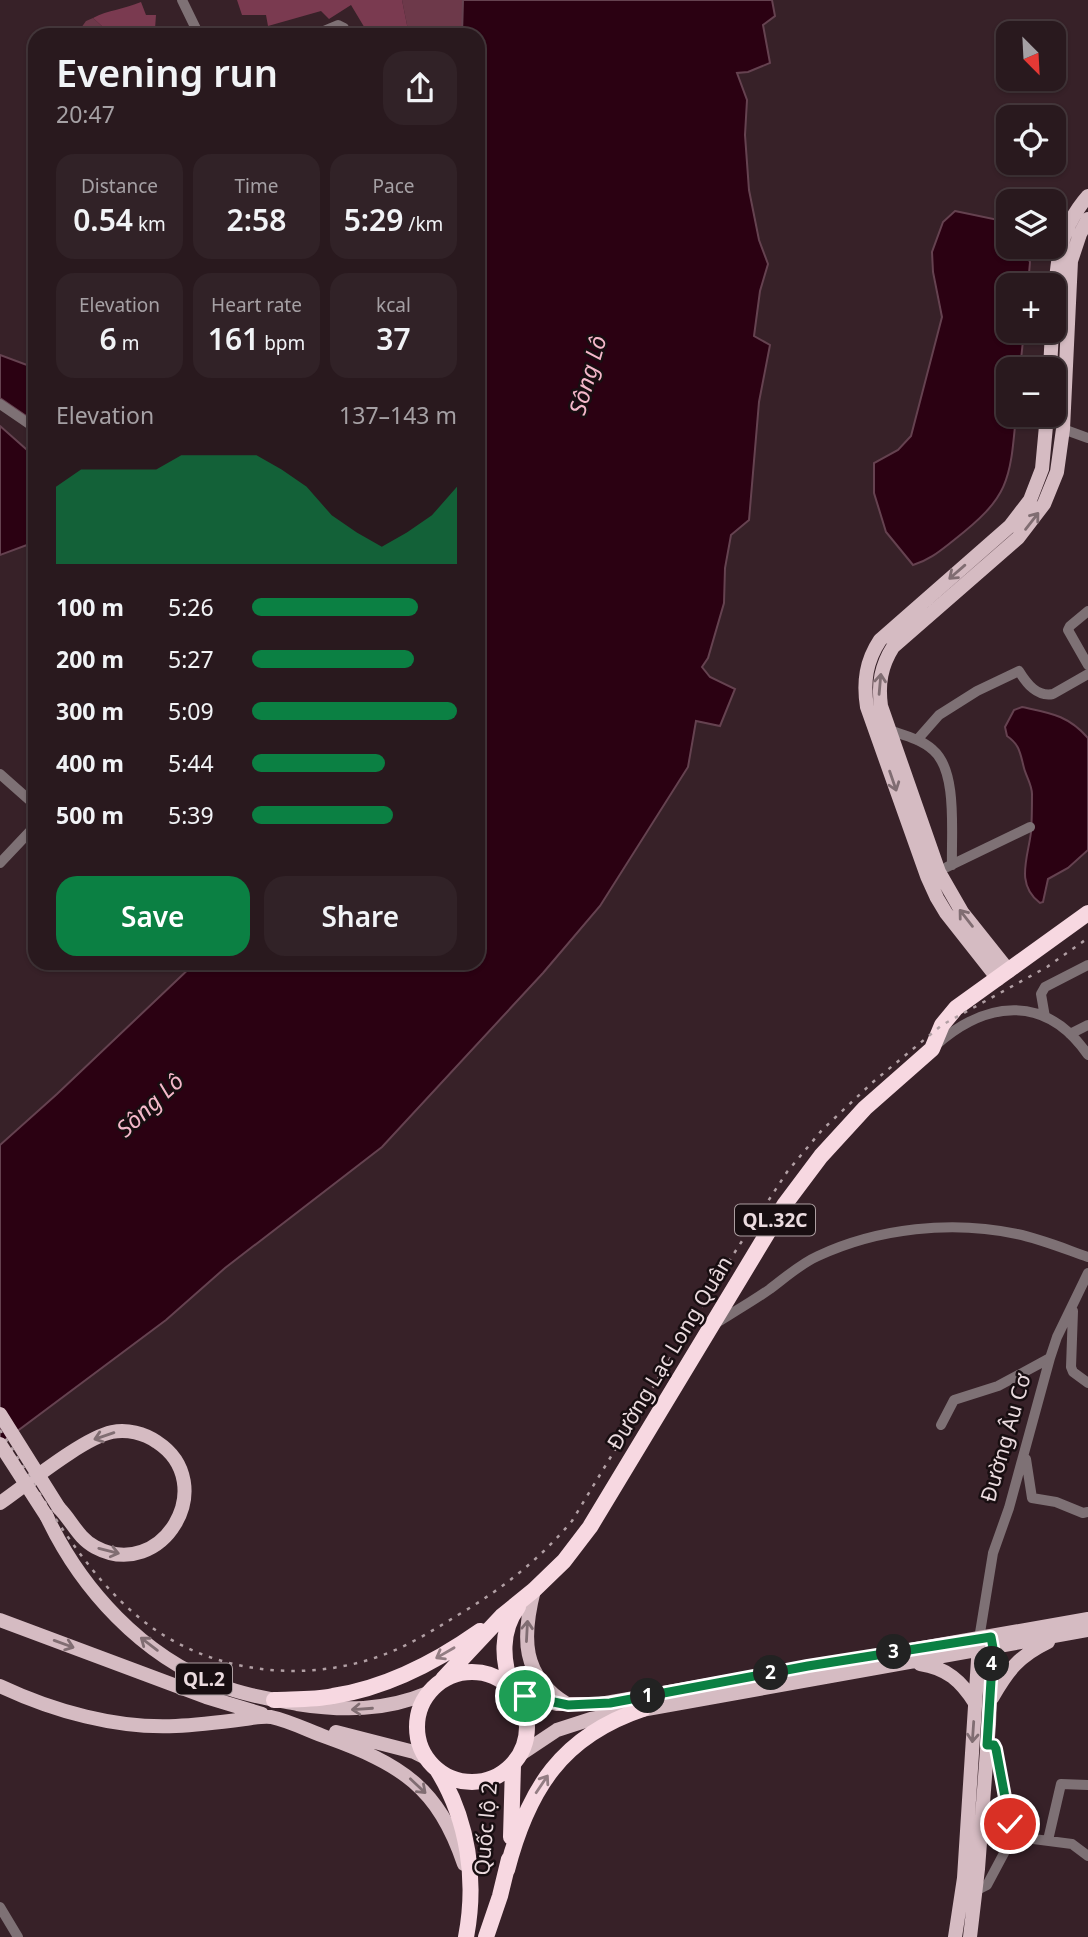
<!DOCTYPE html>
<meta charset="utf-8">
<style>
body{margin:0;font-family:"Noto Sans",sans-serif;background:#312227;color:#f1f3f6;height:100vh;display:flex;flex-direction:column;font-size:26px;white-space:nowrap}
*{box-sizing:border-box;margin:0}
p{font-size:23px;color:#a5a0a4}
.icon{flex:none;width:38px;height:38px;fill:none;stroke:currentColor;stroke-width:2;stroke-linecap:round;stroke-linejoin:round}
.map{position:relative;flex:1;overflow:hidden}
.drawer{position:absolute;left:28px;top:28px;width:457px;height:942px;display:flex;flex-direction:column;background:#29191e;border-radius:21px;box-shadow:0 2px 5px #0004,0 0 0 2px #45383c}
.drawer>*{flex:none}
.needle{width:46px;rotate:156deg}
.fabs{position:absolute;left:996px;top:21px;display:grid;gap:14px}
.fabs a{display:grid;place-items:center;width:70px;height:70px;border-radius:14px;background:#29191e;box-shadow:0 2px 5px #0004,0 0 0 2px #45383c;font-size:35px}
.pin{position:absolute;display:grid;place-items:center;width:60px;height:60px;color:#fff;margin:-30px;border:4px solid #fff;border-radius:50%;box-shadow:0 2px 7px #0007}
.km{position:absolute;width:35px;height:35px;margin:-18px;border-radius:50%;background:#222;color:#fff;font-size:19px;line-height:35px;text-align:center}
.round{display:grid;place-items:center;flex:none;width:74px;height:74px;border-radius:21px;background:#312227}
.head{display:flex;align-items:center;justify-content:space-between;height:119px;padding:0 28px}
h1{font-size:38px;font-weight:600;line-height:52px}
.metrics{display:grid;grid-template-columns:repeat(3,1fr);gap:10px;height:119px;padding:7px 28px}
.metrics div{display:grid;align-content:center;border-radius:18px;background:#312227;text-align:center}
.metrics b{font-size:30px;font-weight:600}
.metrics small{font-size:19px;font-weight:400}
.metrics p{font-size:19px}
.chart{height:196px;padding:14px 28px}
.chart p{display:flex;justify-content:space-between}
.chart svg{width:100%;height:126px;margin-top:7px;fill:#0b8043;opacity:.7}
.primary-button{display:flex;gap:14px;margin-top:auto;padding:14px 28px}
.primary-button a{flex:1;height:80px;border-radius:21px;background:#0b8043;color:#fff;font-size:28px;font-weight:600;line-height:80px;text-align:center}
.primary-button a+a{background:#312227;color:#f1f3f6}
ul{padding:0 28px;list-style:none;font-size:23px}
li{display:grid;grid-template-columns:112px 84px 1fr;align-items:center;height:52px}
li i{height:18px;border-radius:9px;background:#0b8043}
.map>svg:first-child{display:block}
.green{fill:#6d394a}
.forest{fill:#7a3a50}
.water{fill:#2b0112;stroke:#654250;stroke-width:2}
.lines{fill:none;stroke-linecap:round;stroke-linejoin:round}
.minor{stroke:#7e7175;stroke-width:10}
.major{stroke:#d5bbc2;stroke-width:14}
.highway{stroke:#f7d8e1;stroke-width:16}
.rail{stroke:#b19fa4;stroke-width:2.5;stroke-dasharray:3.5 7;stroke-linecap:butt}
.major-bridge{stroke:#d5bbc2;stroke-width:14}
.oneway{stroke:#806d72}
.oneway2{stroke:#937d83}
.route-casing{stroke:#fff;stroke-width:14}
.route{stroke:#0b8043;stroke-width:9}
.labels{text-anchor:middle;stroke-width:5;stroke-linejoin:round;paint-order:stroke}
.shield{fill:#180e11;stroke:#ac9ea1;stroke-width:2}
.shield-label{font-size:19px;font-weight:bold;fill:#ebdbdf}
.street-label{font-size:21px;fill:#ebdbdf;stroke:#180e11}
.water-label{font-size:23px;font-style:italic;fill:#f5b8ca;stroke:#180e11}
</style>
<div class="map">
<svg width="1088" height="1937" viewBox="0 0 1088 1937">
<rect width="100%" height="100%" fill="#372128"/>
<path class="green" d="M402 0H463L462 29 440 35H409Z
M93 18 103 27 98 34 76 35 86 21Z"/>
<path class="forest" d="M237 0H402L409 35H369L351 5 329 19 321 11 268 26 266 15H242Z
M141 2 146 15H156L155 29 157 35H124L125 32 112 28 110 35H95L103 27 93 18C108 10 125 9 141 2Z"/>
<path class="water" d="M463 0H772L775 16 763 25 770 63 748 72 737 73 747 100 745 135 749 190 759 240 768 264 760 291 754 336 770 345 759 402 749 520 731 535 725 568 724 603 708 658 702 667 710 677 735 689 720 726 696 721 688 767 600 906 543 973 382 1147 225 1268 166 1320 0 1444V1145L57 1094 195 963 478 962V35H462Z
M955 211 1008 222V247H1023L1030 262 1028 285H1008V331H1024L1020 369H1008V415H1016C1010 482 1009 497 954 540 941 550 930 560 913 565L886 532 874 493V463L898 450 911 436 942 317 933 272 932 252 943 222Z
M0 355 35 368V422L0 398Z
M0 426 35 457V542L0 555Z
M1022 707C1050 713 1068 715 1088 738V850L1068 868 1048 879 1043 902 1040 903C1015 884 1028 858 1031 832 1032 820 1032 806 1032 794 1032 785 1026 776 1024 768 1020 753 1020 745 1007 736L1005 727 1014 710Z"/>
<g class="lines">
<path class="minor" d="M182 0 199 35
M314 35 338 25 344 28 347 35
M0 404 35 428
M1063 429 1088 438
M31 602 35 600
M1088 611 1070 626 1068 630 1088 665
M31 671 35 680
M889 730C903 735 921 739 933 750 958 771 951 834 952 865
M917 740 939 715 977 691 1019 671C1027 684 1037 697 1053 694L1088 674
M0 774 35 805
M0 863 35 826
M947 867 1030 827
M1045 1017 1041 994 1045 987 1088 965
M1070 1034 1088 1025
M936 1045C987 1000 1046 994 1088 1055
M1073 1311 1071 1367 1073 1372 1088 1383
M716 1323C734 1312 753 1301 770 1289 786 1277 800 1264 818 1256 878 1228 952 1220 1017 1234 1041 1239 1065 1249 1088 1257
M941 1425 954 1400 998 1386 1050 1358
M1026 1459 1032 1498 1056 1502 1083 1513 1088 1512
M979 1639 993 1553 1009 1508 1050 1358 1057 1337 1088 1273
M987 1745H994L996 1749 1015 1838
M1048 1840 1061 1784 1088 1785
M977 1890 987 1885 1011 1840 1018 1837 1072 1844 1088 1856
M0 1907 18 1937"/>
<path class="major" d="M1054 312C1056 268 1057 231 1088 196
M1050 369 1052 331
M1009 971 962 912 939 872 881 706C878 684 881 666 893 647L1018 538 1044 504 1057 472 1063 429 1071 261 1080 234 1088 219
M998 979 946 913 937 898 927 876 867 707C863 682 866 661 880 640L1010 526 1030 500 1042 469 1047 415
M0 1503C26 1485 83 1438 112 1432 127 1429 144 1433 157 1442 221 1484 162 1583 95 1547 78 1538 72 1521 59 1508
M47 1517C81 1589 142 1656 219 1685 244 1695 271 1699 297 1704 343 1711 385 1711 428 1693
M534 1590C522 1637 521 1676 567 1704
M0 1620 206 1697 262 1714
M920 1664C947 1668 961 1681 975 1703
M0 1686C53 1711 117 1729 176 1726 199 1725 222 1722 245 1719 253 1718 263 1716 271 1717 290 1721 309 1731 326 1737 401 1764 438 1787 464 1864
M517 1693 557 1704H600L1088 1619
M992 1698C1008 1670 1019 1656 1048 1642
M336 1732 414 1752 426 1758
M521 1754 557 1730 591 1719 1088 1630
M955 1937 964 1878 979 1644
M970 1937 978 1869 989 1724 992 1639"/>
<path class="highway" d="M417 1727a55 55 0 1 1 110 0a55 55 0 1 1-110 0Z
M443 1679 502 1616 534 1590 564 1561 590 1527 785 1204 821 1156 865 1108 932 1049 942 1025 956 1008 1088 913
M512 1687C502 1661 500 1631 518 1607
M274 1700C294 1699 314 1700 333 1696 386 1688 436 1662 480 1631
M438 1771C468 1820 477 1880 466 1937
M511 1837 513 1765
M507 1870C528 1789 562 1736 643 1709
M486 1937 500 1896 509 1859"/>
<path class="rail" d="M0 1430C42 1495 81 1571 142 1620 212 1676 313 1685 393 1651 416 1641 437 1628 458 1615 502 1589 539 1560 572 1521L731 1258 787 1172 822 1130 873 1082 942 1025 1047 967 1088 938"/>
<path class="major-bridge" d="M0 1414 59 1508
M0 1444 47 1517"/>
</g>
<defs><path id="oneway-shaft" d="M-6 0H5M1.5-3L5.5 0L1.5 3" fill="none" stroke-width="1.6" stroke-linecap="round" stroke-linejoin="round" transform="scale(1.75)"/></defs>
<g class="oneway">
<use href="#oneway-shaft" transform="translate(1032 521) rotate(-52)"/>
<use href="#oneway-shaft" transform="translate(957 572) rotate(139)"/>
<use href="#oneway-shaft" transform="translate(880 684) rotate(-85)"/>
<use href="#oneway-shaft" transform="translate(893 781) rotate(71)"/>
<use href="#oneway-shaft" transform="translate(966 918) rotate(-128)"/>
<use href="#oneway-shaft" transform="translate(104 1436) rotate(161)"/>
<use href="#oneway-shaft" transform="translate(109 1551) rotate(14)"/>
<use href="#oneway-shaft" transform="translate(527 1631) rotate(-87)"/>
<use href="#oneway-shaft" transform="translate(64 1644) rotate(20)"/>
<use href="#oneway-shaft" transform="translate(149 1644) rotate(-143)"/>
<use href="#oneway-shaft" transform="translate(362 1709) rotate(176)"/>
<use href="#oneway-shaft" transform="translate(973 1732) rotate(94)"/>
<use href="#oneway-shaft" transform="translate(418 1786) rotate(43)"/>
</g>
<g class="oneway2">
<use href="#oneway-shaft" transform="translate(445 1653) rotate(150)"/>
<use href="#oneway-shaft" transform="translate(542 1784) rotate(-56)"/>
</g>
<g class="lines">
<defs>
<path id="route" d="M525 1696 568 1705 610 1703 808 1666 991 1637 993 1648 987 1745H994L996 1749 1010 1824"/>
</defs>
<use href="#route" class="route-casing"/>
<use href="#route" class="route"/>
</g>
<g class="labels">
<g class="shield">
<rect x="735" y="1204.5" width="80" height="31" rx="5"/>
<rect x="176" y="1663.5" width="56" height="31" rx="5"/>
</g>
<g class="shield-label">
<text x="775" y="1227">QL.32C</text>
<text x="204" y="1686">QL.2</text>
</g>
<g class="street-label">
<text transform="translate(670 1353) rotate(-59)" y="7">Đường Lạc Long Quân</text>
<text transform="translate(1006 1438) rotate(-74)" y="7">Đường Âu Cơ</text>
<text transform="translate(486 1829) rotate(-85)" y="7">Quốc lộ 2</text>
</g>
<g class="water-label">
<text transform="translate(588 375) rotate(-74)" y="8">Sông Lô</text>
<text transform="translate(150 1105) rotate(-43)" y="8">Sông Lô</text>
</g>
</g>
</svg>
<div class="fabs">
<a><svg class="needle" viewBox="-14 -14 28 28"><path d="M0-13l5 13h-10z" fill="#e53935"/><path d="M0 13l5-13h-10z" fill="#a5a0a4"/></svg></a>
<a><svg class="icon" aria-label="locate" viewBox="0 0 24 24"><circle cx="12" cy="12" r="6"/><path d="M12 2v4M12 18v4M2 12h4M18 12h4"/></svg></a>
<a><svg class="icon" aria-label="layers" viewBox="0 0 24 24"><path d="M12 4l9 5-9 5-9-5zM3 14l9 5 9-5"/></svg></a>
<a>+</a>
<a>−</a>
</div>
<div class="pin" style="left:525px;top:1696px;background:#1e9e55"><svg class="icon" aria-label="arrive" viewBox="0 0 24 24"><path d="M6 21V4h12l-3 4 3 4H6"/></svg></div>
<div class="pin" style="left:1010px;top:1824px;background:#d93025"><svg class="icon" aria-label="check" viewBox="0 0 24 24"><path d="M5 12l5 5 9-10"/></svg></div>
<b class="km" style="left:648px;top:1696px">1</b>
<b class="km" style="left:771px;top:1673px">2</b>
<b class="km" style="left:894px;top:1652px">3</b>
<b class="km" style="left:992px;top:1664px">4</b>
<section class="drawer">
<div class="head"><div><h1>Evening run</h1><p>20:47</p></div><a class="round"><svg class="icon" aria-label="share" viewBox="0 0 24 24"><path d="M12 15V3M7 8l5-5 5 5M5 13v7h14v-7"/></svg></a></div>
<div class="metrics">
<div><p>Distance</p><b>0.54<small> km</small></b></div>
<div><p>Time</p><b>2:58</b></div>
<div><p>Pace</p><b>5:29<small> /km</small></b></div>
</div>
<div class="metrics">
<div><p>Elevation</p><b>6<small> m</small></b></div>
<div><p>Heart rate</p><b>161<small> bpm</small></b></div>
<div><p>kcal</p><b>37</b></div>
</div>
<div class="chart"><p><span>Elevation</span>137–143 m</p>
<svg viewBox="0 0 160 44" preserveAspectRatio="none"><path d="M0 44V17L10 11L20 11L30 11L40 11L50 6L60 6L70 6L80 6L90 11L100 17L110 27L120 33L130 38L140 33L150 27L160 17V44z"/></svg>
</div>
<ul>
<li><b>100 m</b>5:26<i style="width:81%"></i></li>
<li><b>200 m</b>5:27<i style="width:79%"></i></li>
<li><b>300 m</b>5:09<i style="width:100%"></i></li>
<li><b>400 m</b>5:44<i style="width:65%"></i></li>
<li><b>500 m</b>5:39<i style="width:69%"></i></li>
</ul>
<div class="primary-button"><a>Save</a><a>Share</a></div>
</section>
</div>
